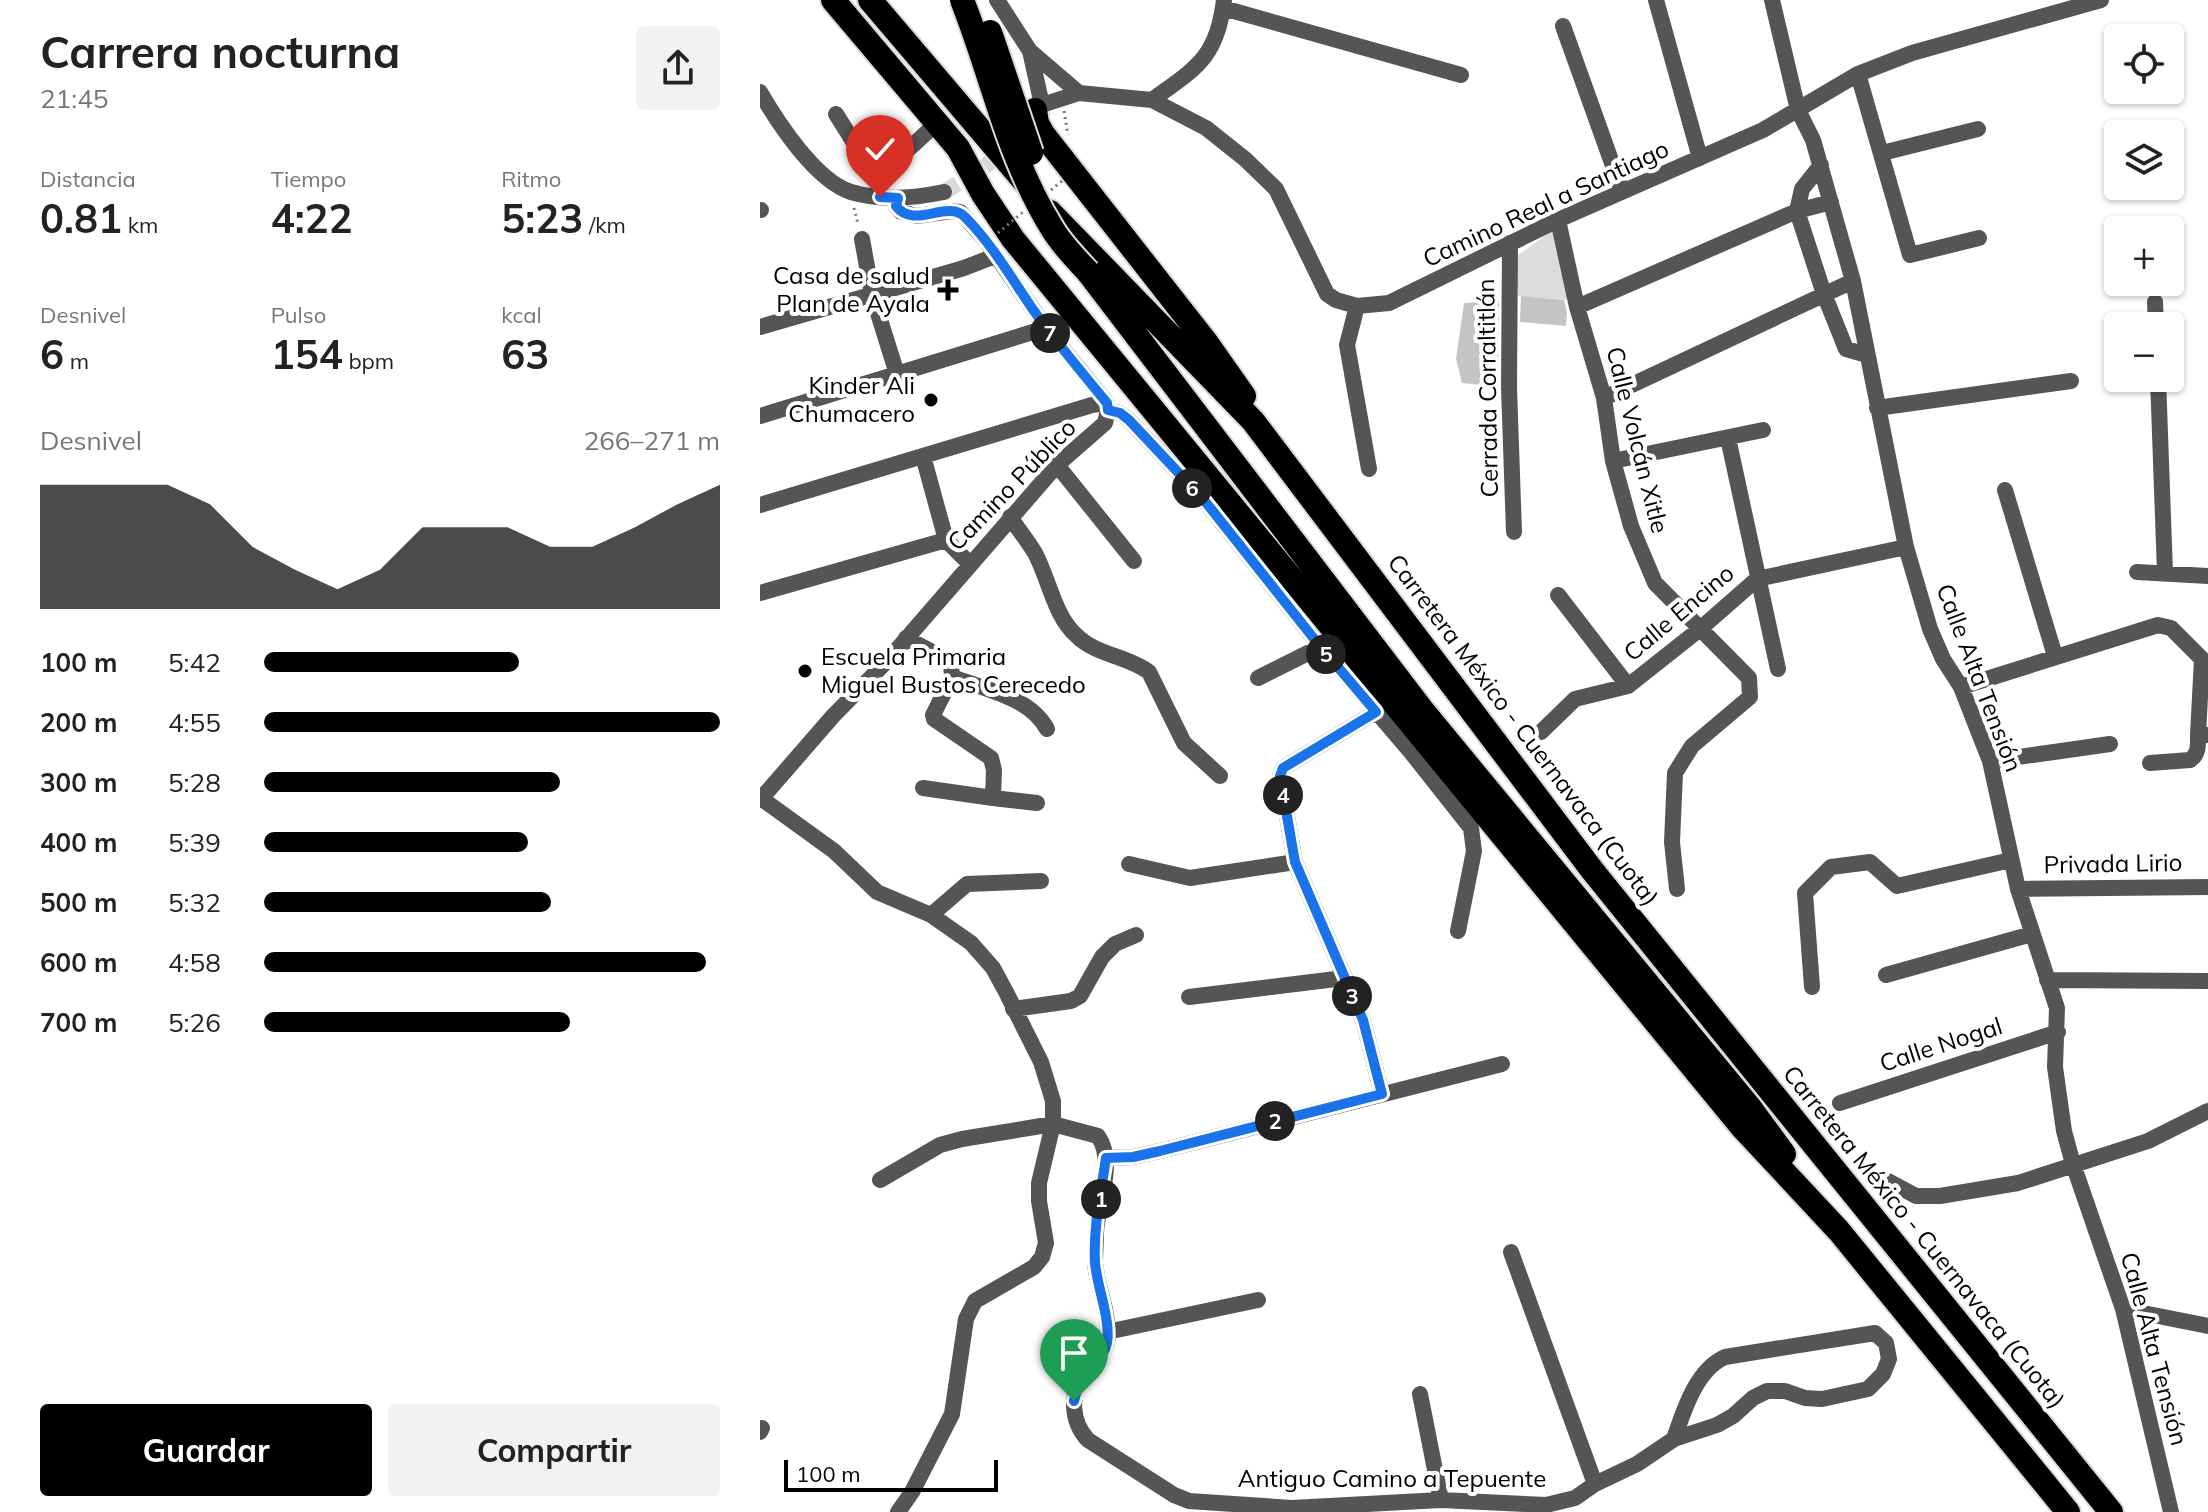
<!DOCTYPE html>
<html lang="es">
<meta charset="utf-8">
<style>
body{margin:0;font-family:Mulish,sans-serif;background:#f2f2f2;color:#222;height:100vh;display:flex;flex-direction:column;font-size:30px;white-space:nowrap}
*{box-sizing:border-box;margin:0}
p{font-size:26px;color:#767676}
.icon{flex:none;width:44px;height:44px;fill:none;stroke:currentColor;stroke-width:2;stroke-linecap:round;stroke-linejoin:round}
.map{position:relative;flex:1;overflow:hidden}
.side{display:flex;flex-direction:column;background:#fff;width:760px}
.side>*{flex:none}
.fabs{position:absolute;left:1344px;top:24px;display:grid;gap:16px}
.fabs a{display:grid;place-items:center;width:80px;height:80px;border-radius:8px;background:#fff;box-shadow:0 2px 6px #0004;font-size:40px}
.scale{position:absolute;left:24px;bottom:20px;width:214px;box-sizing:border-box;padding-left:8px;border:4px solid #000;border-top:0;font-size:22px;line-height:28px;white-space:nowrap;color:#000;-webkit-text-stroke:6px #fff;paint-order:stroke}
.pin{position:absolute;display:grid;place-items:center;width:68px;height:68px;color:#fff;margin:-82px -34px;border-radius:50% 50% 50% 0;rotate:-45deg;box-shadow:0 0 8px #0007}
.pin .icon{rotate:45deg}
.km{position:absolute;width:40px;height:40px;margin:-20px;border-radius:50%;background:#222;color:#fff;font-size:22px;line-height:40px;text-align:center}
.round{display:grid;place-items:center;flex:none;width:84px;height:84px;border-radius:8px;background:#f2f2f2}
.head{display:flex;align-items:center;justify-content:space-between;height:136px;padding:0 40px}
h1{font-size:44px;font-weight:700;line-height:60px}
.figures{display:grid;grid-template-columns:repeat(3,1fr);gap:12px;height:136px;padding:8px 40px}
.figures div{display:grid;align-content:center}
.figures b{font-size:40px;font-weight:700}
.figures small{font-size:22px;font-weight:400}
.figures p{font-size:22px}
.chart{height:224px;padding:16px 40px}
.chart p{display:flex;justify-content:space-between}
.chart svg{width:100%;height:144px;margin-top:8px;fill:#000;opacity:.7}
.cta{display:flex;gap:16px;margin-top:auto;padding:16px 40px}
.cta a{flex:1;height:92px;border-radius:8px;background:#000;color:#fff;font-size:32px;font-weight:700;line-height:92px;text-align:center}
.cta a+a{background:#f2f2f2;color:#222}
ul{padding:0 40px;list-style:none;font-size:26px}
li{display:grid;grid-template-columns:128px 96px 1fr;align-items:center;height:60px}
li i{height:20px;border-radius:10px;background:#000}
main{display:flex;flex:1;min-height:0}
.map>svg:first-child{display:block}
.green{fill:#dcdcdc}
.building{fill:#c4c4c4}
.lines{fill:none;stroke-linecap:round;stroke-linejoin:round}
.minor-tunnel{stroke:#d9d9d9;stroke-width:16;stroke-dasharray:16 8;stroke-linecap:butt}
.highway-casing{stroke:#dbdbdb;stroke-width:28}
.path{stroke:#777;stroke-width:3;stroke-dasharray:2 4;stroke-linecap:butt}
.minor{stroke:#555;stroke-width:16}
.highway{stroke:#000;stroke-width:24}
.highway-bridge-casing{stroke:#dbdbdb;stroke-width:28;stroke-linecap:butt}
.path-bridge{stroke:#777;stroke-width:3;stroke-dasharray:2 4;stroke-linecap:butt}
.highway-bridge{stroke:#000;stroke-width:24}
.route-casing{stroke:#fff;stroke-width:16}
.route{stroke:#1a73e8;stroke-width:10}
.poi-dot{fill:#000;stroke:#fff;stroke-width:3}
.labels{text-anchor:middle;stroke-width:8;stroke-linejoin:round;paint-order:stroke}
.street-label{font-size:24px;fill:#000;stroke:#fff}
.poi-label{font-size:24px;fill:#000;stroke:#fff;text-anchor:end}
</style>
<main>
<section class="side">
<div class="head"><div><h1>Carrera nocturna</h1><p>21:45</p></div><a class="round"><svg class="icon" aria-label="share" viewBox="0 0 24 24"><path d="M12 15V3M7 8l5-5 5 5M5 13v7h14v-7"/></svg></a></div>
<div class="figures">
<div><p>Distancia</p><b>0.81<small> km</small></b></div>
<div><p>Tiempo</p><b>4:22</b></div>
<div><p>Ritmo</p><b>5:23<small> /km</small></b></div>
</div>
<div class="figures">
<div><p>Desnivel</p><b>6<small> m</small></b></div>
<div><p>Pulso</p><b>154<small> bpm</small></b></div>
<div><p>kcal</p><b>63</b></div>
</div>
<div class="chart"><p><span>Desnivel</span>266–271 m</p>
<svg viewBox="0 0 160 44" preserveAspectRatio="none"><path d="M0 44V6L10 6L20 6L30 6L40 12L50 25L60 32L70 38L80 32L90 19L100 19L110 19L120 25L130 25L140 19L150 12L160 6V44z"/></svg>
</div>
<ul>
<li><b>100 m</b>5:42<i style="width:56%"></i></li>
<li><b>200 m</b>4:55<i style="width:100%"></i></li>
<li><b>300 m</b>5:28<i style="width:65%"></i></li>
<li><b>400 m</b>5:39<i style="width:58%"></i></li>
<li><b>500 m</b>5:32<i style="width:63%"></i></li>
<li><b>600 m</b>4:58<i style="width:97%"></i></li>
<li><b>700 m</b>5:26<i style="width:67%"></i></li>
</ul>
<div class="cta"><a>Guardar</a><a>Compartir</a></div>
</section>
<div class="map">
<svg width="1448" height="1512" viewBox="0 0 1448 1512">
<rect width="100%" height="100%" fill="#fff"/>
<path class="green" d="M796 228 809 300 758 296 755 257Z"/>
<path class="building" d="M761 296 804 300 807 313 806 326 760 322Z
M739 301 738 387 702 383 696 359 704 303Z"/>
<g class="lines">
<path class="minor-tunnel" d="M184 192 226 166 245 144"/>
<defs>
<path id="highway" d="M73 0 198 148 223 194 253 239 981 1126 1079 1231 1308 1512
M110 0 264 181
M275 110 277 123 283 134 446 342 484 396
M290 212 493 421 832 870 1351 1512
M328 272 663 711 991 1109 1024 1154"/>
</defs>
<use href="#highway" class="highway-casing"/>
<path class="path" d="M304 111 308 135
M94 208 98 224"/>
<path class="minor" d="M237 0 270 51 319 93
M896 0 940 158
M1012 0 1038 110 1053 140 1093 281 1146 547 1170 629 1183 659 1201 687 1230 761 1258 889 1297 1008 1295 1067 1304 1131 1313 1164 1363 1309 1411 1512
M463 8 701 75
M803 26 862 191
M270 51 282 105
M1098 74 1150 255 1219 238
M0 92C18 123 56 181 91 192 121 201 155 198 184 192
M392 100C436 68 457 58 464 0
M76 114 106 162C134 171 158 139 177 123
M268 115 282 105 319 93 392 100 446 128 485 159 516 189 567 294 576 300 597 306 629 303 798 220 1003 130 1098 74 1152 53 1341 0
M1122 153 1218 129
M1061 165 1042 189 1037 211 1064 294 1086 349 1107 355
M0 210H1
M798 220 817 307 844 398 853 461 871 526 895 583 989 678 990 697 932 746 915 773 912 842 917 889
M102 239 112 294 137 374
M750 243 749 388 754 532
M1395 302 1396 326
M597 306 587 345 609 469
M817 307 1037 211 1071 202
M0 327 204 268 235 256
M1398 378 1405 573
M844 398 1093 281
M1117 408 1311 381
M348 410 360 413 369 420 444 500 555 640 650 751 711 828 714 851 698 931
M0 416 286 328
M968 438 1018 669
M163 456 186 540 209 563
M853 461 1003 430
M297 465 374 561
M1245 490 1295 656
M0 505 332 405 347 403
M250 517C258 529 268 541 275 553 289 579 294 616 317 636 336 655 368 656 389 672L424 743 460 776
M1377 572 1448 576
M0 593 186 540
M798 595 868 686
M146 638 191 662 192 677 173 715 174 719 231 758 234 770 233 798 163 788
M192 677C224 689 270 697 287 729
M498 678 560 647
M1201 687 1398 625 1411 628 1442 659 1438 735
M616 712 523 768 520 776 535 862 603 1020 622 1094
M781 732 815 699 868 686 940 629 997 579 1146 547
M1230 761 1350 744
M1390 763 1430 760C1439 754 1438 745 1438 735H1448
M233 798 277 803
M2 799 74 851 117 892 171 915 211 943 233 968 246 992 281 1062 293 1101V1124L279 1183V1201L286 1243 282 1257 274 1267 215 1301 206 1319 192 1414 152 1492 138 1512
M0 800 73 716 127 661 297 465 345 423 348 410 347 403 286 328 226 241 205 217 200 212 191 211 157 216 141 212 136 206 138 198
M369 864 430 878 535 862
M1258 889 1448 887
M171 915 207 884 281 881
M1126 975 1272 934
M1287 980 1448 981
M1052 987 1045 893 1071 867 1110 862 1137 886 1251 860
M429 997 584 978
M253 1009 311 1001 320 996 342 957 355 944 376 935
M1080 1103 1298 1032
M346 1158 373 1157 400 1151 742 1064
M120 1180 180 1145 202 1139 293 1124 338 1136C356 1162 338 1202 336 1232 336 1242 335 1253 335 1263 337 1287 352 1320 347 1343 344 1355 333 1364 325 1373 309 1393 311 1422 328 1440L414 1495 429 1501 532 1508 681 1500 786 1505 815 1498 835 1484 877 1464 914 1439 957 1425 973 1416 993 1398 1007 1391H1025L1045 1398 1062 1399 1108 1389 1123 1374 1129 1359 1126 1343 1115 1333 965 1357C936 1370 924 1410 914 1439
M1128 1181 1156 1196H1180L1258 1183 1388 1141 1448 1111
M751 1252 835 1484
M1363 1309 1448 1326
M347 1332 498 1300
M660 1394 681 1500
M0 1432 2 1428"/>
<use href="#highway" class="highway"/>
<defs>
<path id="highway-bridge" d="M202 0C233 78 247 156 293 230 302 245 316 259 328 272
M230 32 271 153"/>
</defs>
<use href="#highway-bridge" class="highway-bridge-casing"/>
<path class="path-bridge" d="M291 190 302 181
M238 233 263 212"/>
<use href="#highway-bridge" class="highway-bridge"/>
</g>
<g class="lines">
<defs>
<path id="route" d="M120 197 138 198 136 206C154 230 187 199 205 217 232 244 252 279 274 311 297 343 322 373 347 403L348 410 360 413 369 420 444 500 555 640 616 712 523 768 520 776 535 862 603 1020 622 1094 400 1151 373 1157 346 1158C341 1192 333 1228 335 1263 337 1287 351 1320 347 1343 343 1363 320 1372 314 1401"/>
</defs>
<use href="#route" class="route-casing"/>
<use href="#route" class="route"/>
</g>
<g class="poi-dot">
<path d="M184 278h8v8h8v8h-8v8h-8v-8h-8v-8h8z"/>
<circle cx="171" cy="400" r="8"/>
<circle cx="45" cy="671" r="8"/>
</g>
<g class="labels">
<g class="street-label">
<text transform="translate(786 204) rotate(-25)" y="8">Camino Real a Santiago</text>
<text transform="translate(728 388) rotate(-91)" y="8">Cerrada Corraltitlán</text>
<text transform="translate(877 440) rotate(76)" y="8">Calle Volcán Xitle</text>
<text transform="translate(252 485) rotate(-46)" y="8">Camino Público</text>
<text transform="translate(919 613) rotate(-40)" y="8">Calle Encino</text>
<text transform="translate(1219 678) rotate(69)" y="8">Calle Alta Tensión</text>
<text transform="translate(763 730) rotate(53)" y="8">Carretera México - Cuernavaca (Cuota)</text>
<text transform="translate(1353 864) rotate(-1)" y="8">Privada Lirio</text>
<text transform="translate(1181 1045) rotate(-18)" y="8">Calle Nogal</text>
<text transform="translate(1164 1237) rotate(51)" y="8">Carretera México - Cuernavaca (Cuota)</text>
<text transform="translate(1394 1349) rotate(75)" y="8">Calle Alta Tensión</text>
<text x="632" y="1487">Antiguo Camino a Tepuente</text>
</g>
<g class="poi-label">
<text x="170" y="284">Casa de salud<tspan x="170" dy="28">Plan de Ayala</tspan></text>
<text x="155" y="394">Kinder Ali<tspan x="155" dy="28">Chumacero</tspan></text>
<text x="61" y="665" text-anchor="start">Escuela Primaria<tspan x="61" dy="28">Miguel Bustos Cerecedo</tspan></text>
</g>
</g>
</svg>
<div class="fabs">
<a><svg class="icon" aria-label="locate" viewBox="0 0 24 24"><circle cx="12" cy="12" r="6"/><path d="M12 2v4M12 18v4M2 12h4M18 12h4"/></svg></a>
<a><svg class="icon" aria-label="layers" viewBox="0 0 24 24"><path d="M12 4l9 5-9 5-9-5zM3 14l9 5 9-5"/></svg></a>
<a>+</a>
<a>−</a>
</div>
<div class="scale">100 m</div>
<div class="pin" style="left:314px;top:1401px;background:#1e9e55"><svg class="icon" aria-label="arrive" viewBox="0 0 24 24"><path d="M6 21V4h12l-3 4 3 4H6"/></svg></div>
<div class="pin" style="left:120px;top:197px;background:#d93025"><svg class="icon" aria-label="check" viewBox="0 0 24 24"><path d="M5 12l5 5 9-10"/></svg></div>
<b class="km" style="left:341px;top:1199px">1</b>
<b class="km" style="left:515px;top:1121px">2</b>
<b class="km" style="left:592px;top:996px">3</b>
<b class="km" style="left:523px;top:795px">4</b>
<b class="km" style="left:566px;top:654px">5</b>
<b class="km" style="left:432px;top:488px">6</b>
<b class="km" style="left:290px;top:333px">7</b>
</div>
</main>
